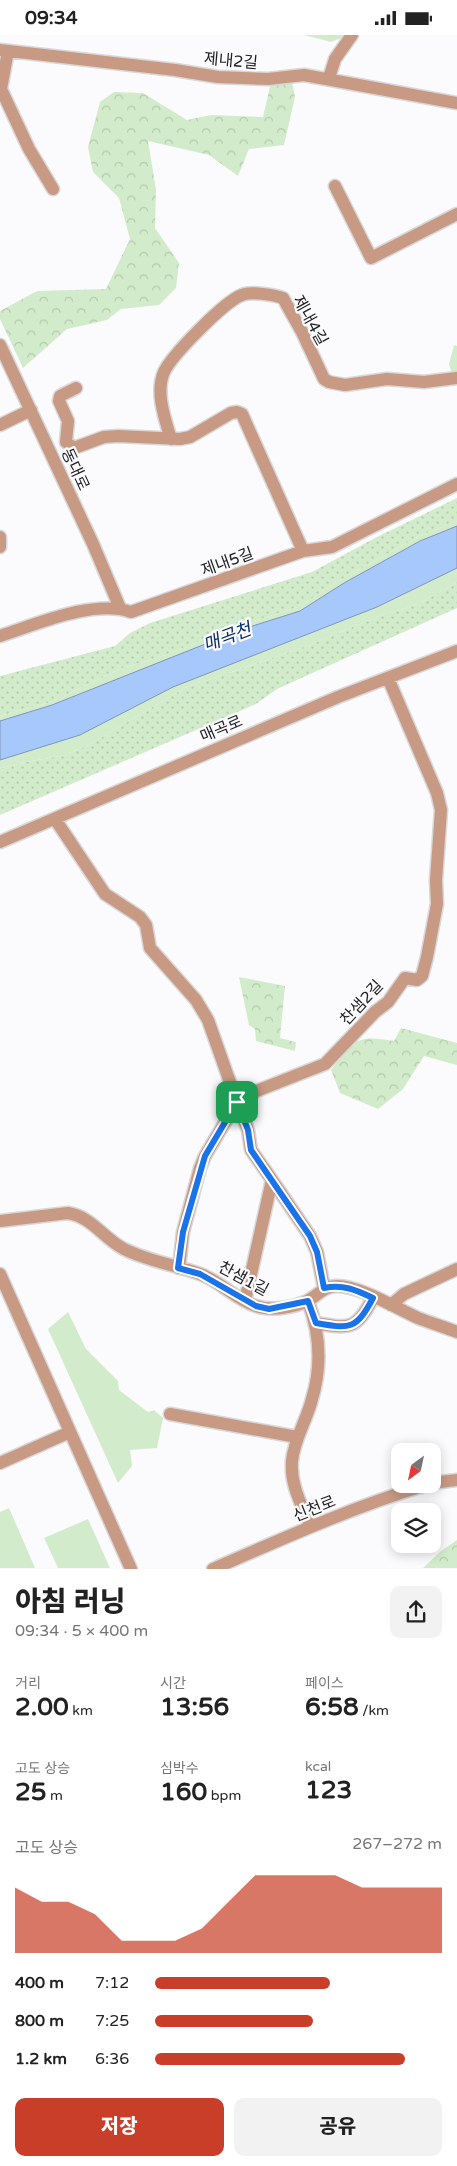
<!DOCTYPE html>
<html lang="ko">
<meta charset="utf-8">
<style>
body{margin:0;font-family:"Varela Round","Noto Sans KR",sans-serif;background:#f2f2f2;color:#222;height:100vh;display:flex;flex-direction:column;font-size:19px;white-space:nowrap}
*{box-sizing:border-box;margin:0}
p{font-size:16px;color:#767676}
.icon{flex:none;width:28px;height:28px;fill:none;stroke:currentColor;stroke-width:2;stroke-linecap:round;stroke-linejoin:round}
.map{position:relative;height:1534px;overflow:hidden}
.side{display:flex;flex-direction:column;background:#fff;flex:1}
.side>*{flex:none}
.needle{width:32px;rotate:213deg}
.fabs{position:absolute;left:391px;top:1408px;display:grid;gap:10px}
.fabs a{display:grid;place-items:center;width:50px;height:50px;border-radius:10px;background:#fff;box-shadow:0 2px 12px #0003;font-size:25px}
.pin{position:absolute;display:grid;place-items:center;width:42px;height:42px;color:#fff;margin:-21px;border-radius:10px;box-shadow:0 2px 8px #0006}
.round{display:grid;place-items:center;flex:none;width:52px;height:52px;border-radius:10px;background:#f2f2f2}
.overview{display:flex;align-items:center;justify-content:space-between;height:85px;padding:0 15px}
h1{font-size:28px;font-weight:800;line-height:38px}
.figures{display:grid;grid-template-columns:repeat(3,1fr);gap:8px;height:85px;padding:5px 15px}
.figures div{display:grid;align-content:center}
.figures b{font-size:25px;font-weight:800}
.figures small{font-size:14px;font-weight:400}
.figures p{font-size:14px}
.chart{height:140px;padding:10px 15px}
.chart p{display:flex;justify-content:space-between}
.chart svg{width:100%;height:90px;margin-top:5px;fill:#c93e28;opacity:.7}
.primary-button{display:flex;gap:10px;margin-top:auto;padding:10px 15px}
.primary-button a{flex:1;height:58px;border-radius:10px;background:#c93e28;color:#fff;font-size:20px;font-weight:800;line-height:58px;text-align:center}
.primary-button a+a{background:#f2f2f2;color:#222}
ul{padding:0 15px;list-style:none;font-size:16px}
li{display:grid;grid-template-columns:80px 60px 1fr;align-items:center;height:38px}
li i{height:12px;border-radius:6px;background:#c93e28}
.status{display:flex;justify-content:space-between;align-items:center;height:35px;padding:0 25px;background:#fff;direction:ltr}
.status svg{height:14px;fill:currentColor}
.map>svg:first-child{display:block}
.green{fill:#d2ebca}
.forest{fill:url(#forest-crowns)}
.park{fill:url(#park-dots)}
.water{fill:#a7c8fb;stroke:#7e95ba}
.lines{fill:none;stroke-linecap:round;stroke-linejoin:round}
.minor-casing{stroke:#d8d8da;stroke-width:15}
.minor{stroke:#c89a84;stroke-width:12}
.route-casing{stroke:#fff;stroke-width:10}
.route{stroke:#1a73e8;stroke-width:6}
.labels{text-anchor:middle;stroke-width:4.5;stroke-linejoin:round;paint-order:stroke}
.street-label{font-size:16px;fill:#1e1f22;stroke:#fbfbfd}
.water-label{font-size:18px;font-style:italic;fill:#082f69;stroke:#fbfbfd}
</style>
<div class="status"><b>09:34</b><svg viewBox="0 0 49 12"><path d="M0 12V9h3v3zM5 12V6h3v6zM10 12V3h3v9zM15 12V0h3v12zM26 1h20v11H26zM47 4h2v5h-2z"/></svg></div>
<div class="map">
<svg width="457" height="1534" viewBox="0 0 457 1534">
<defs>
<pattern id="forest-crowns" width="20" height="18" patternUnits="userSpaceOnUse" patternTransform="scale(1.25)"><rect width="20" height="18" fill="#d2ebca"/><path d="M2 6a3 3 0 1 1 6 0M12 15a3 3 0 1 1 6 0" fill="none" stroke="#b4c9ad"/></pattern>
<pattern id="park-dots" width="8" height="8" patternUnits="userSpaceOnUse" patternTransform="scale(1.25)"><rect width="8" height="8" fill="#d2ebca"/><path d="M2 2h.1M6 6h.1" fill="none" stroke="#b4c9ad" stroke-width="1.8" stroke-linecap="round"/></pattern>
</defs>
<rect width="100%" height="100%" fill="#fbfbfd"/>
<path class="green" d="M304 0H349L331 7Z
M454 310 457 311V338L452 339 449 329Z
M457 486V491L420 506 344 548 300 576 243 594 52 670 0 686V681L51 667 122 633 157 623 241 590 298 572 340 545 419 501Z
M457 533V547L424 566 404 574 382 580 304 612 185 653 87 711 61 721 19 728 0 734V725L80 700 173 652 377 572Z
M68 1277 86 1314 118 1346 119 1355 148 1377 154 1375 163 1383 157 1413 130 1415 132 1431 118 1448 48 1294Z
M9 1473 35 1533H0V1477Z
M88 1484 110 1533H58L44 1503Z"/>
<path class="forest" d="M271 47H292L295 62 284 110 249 114 238 141 209 120 148 106 156 155 155 193 179 228 176 253 159 270 121 274 107 285 67 294 23 333 0 284V276L37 256 106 254 130 204 119 163 93 137 88 112 100 67 114 57 143 58 187 85 211 80 263 82Z
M239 942 285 951 280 1003 296 1007 295 1016 256 1006 255 994 249 990Z
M401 993 457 1008V1030L424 1021 403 1054 378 1074 340 1058 331 1035C354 1006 355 999 394 1006Z
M457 1505V1533H423L441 1516Z"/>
<path class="park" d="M457 463V486L419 501 340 545 298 572 241 590 157 623 122 633 51 667 0 681V641L115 611 130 598 150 588 312 537 377 502Z
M457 547V573L277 654 256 669 0 780V734L19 728 61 721 87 711 185 653 304 612 382 580 404 574 424 566Z"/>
<path class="water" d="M457 491V533L377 572 173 652 80 700 0 725V686L52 670 243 594 300 576 344 548 420 506Z"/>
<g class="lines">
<defs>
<path id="minor" d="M0 15 175 35 218 42 268 44 304 40 457 68
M8 16 1 54 29 114 53 154
M329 43 335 24 352 0
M335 151 371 223 457 179
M0 310 93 509 120 573
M76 353 60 361 59 366 68 386 66 407 74 413 104 402 118 401 180 404 190 402 231 378 237 377 242 379 303 516
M0 390 31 375
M171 404C165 384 155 357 164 337 172 320 225 266 242 260 251 256 274 260 283 263L302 297 324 344 329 347 345 350 387 344 424 347 457 343
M0 502V512
M0 601C37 589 94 564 131 577L303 516 332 512 457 449
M55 784 105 859 140 882 146 890 150 913 196 965 208 985 237 1067 205 1121 200 1133 183 1197 179 1233
M0 807 338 662 457 616
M272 1145 310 1201 317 1217 324 1253
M0 1186 68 1178C92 1182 103 1203 124 1214 148 1226 175 1230 200 1239 220 1246 235 1264 256 1271 270 1276 293 1273 307 1266 318 1261 323 1251 337 1251 360 1251 396 1273 418 1283 431 1288 444 1292 457 1297
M0 1239 131 1534
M245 1266 272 1145 251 1115 248 1095 237 1067 249 1059 325 1029 375 977 388 967 405 943 417 945 422 941 427 922 437 869 436 845 441 775 437 758 388 643
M308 1266C320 1298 322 1331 312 1364 307 1385 294 1404 292 1426 290 1450 302 1470 310 1491
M391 1270 404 1259 457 1234
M316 1288C350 1294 356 1295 373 1263
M170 1379 297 1402
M0 1428 70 1397
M432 1448 457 1445
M213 1534C284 1503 355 1471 429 1449"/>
</defs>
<use href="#minor" class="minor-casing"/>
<use href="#minor" class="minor"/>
</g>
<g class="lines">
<defs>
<path id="route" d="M237 1067 248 1095 251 1115 310 1201 317 1217 324 1253C343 1249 356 1255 373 1263 356 1295 350 1294 316 1288L308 1266 269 1274 256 1271 200 1239 178 1233 183 1197 205 1121Z"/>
</defs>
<use href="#route" class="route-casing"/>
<use href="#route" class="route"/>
</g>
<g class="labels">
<g class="street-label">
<text transform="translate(231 25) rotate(5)" y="6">제내2길</text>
<text transform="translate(311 285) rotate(61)" y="6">제내4길</text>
<text transform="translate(76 434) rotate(65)" y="6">동대로</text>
<text transform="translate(227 526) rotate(-20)" y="6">제내5길</text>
<text transform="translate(221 693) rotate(-23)" y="6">매곡로</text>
<text transform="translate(361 967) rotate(-47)" y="6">찬샘2길</text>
<text transform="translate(244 1243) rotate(28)" y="6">찬샘1길</text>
<text transform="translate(314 1473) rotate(-22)" y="6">신천로</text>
</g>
<g class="water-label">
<text transform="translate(227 602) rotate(-21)" y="6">매곡천</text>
</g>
</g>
</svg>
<div class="fabs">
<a><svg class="needle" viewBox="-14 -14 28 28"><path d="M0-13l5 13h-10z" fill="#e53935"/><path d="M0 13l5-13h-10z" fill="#767676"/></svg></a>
<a><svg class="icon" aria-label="layers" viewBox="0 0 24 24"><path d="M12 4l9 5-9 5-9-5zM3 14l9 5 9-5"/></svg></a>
</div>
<div class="pin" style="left:237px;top:1067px;background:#1e9e55"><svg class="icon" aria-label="arrive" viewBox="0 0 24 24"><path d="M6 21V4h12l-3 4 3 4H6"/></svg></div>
</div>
<section class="side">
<div class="overview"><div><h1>아침 러닝</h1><p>09:34 · 5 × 400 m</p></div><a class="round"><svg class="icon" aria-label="share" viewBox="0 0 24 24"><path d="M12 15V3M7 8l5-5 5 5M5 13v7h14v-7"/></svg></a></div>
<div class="figures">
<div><p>거리</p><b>2.00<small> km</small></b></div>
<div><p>시간</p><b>13:56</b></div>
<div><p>페이스</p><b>6:58<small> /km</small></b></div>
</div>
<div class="figures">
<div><p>고도 상승</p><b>25<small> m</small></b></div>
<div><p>심박수</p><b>160<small> bpm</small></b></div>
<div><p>kcal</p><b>123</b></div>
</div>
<div class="chart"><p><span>고도 상승</span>267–272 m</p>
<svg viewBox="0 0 160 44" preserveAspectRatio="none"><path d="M0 44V12L10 19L20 19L30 25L40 38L50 38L60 38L70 32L80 19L90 6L100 6L110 6L120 6L130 12L140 12L150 12L160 12V44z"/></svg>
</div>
<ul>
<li><b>400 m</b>7:12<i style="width:61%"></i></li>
<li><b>800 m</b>7:25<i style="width:55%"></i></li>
<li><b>1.2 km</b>6:36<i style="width:87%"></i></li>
</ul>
<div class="primary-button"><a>저장</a><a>공유</a></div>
</section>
